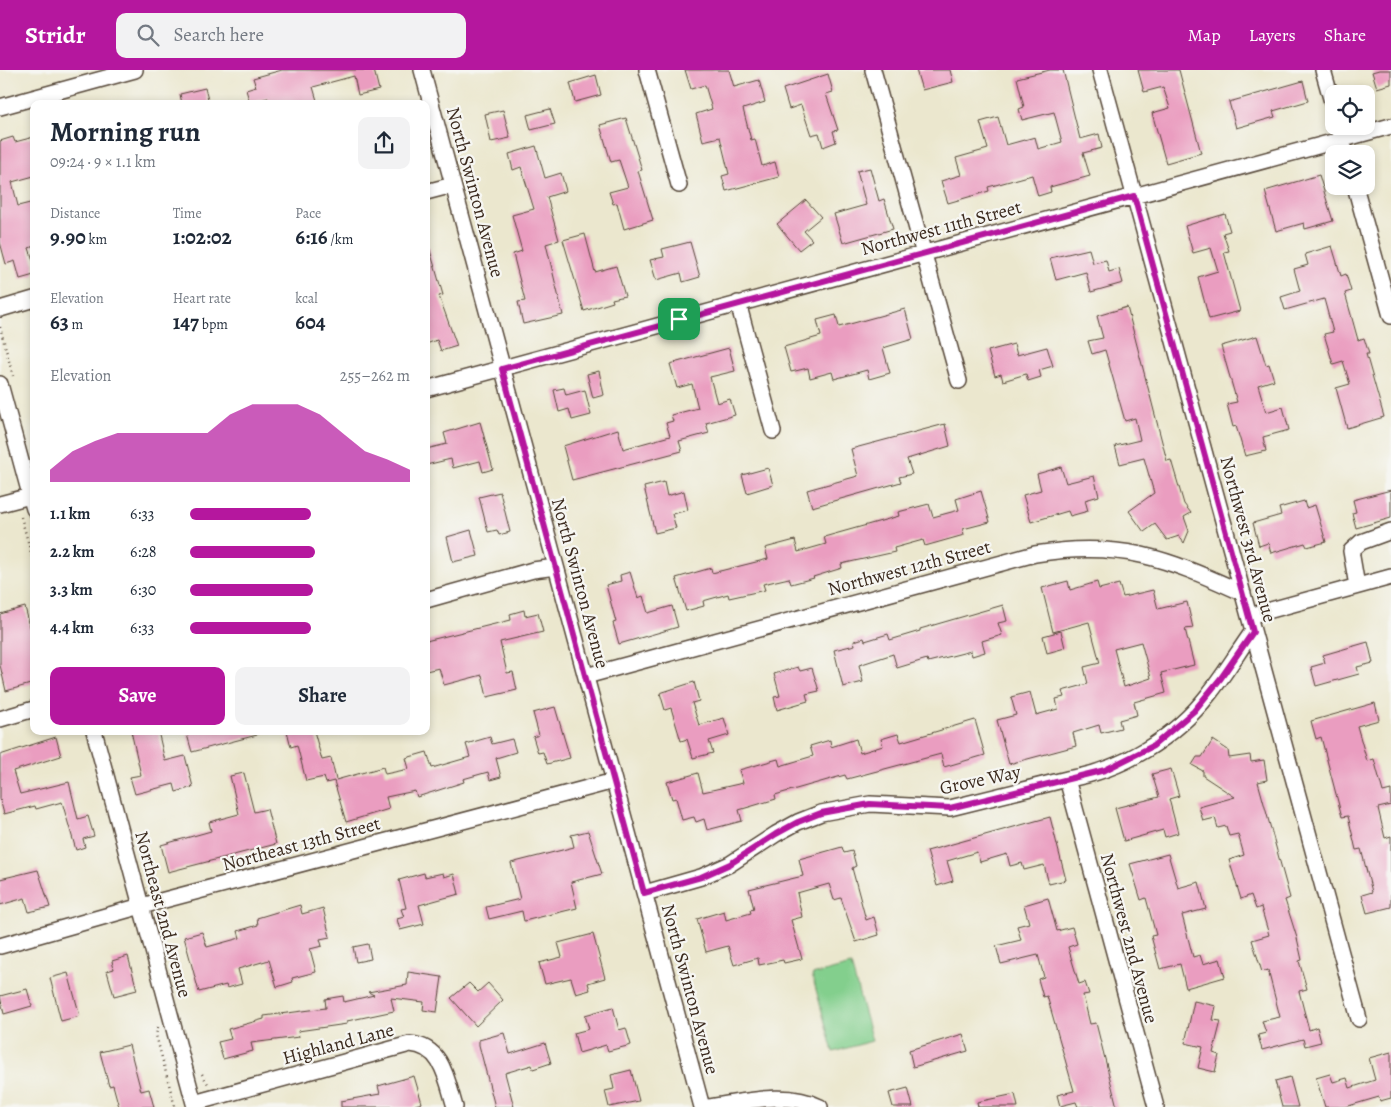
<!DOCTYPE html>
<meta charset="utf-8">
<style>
body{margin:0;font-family:Alegreya,serif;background:#f2f2f3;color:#1f2937;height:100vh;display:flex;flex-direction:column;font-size:19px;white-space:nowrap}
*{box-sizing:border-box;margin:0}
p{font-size:16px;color:#747a83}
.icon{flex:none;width:28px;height:28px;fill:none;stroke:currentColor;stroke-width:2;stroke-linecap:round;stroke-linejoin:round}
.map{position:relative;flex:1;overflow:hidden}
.details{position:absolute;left:30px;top:30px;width:400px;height:635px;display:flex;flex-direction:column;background:#fff;border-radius:10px;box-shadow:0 2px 8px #0003}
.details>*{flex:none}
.buttons{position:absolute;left:1325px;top:15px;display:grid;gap:10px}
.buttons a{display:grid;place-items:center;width:50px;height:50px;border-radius:10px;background:#fff;box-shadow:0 2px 8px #0003;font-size:25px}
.pin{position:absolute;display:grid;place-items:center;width:42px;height:42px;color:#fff;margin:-21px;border-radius:10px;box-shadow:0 2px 8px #0006}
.round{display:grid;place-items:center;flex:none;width:52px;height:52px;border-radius:10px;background:#f2f2f3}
.summary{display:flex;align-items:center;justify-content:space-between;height:85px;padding:0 20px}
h1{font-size:28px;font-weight:600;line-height:38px}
.stats{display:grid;grid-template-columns:repeat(3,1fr);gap:8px;height:85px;padding:5px 20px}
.stats div{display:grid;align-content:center}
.stats b{font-size:21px;font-weight:600}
.stats small{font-size:14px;font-weight:400}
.stats p{font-size:14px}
.chart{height:140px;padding:10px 20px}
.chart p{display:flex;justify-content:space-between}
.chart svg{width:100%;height:90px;margin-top:5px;fill:#b5179e;opacity:.7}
.cta{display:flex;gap:10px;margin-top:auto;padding:10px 20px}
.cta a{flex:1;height:58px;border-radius:10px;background:#b5179e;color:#fff;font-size:20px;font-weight:600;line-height:58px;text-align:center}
.cta a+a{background:#f2f2f3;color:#1f2937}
ul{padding:0 20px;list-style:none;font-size:16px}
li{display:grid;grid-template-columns:80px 60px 1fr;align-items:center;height:38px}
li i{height:12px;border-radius:6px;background:#b5179e}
header{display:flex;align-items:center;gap:30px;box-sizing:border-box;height:70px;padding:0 25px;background:#b5179e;color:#fff}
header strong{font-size:24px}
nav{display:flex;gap:28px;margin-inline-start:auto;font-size:18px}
.search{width:350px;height:45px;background:#f2f2f3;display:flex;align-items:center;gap:12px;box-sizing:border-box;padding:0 18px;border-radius:10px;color:#747a83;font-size:19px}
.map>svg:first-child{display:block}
.green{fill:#83cf8d;stroke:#5f7c56}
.building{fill:#ea9dc0;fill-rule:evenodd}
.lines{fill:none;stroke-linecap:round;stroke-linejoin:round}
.minor-casing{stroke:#554638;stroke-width:18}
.path{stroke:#554638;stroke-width:2.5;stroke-dasharray:1 4;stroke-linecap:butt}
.minor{stroke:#fff;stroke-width:15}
.route-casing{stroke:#fff;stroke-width:10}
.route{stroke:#b5179e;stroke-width:6}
.labels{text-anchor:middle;stroke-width:4.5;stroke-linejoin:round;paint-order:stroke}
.street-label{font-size:19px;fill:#3b2a1e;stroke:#f6f6f2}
</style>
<header>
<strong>Stridr</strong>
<div class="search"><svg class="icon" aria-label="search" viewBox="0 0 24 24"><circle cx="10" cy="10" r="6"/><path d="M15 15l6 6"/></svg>Search here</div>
<nav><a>Map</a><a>Layers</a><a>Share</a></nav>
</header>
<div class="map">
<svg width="1391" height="1037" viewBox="0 0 1391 1037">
<rect width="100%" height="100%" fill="#f6f6f2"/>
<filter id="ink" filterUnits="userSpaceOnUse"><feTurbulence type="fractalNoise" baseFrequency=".02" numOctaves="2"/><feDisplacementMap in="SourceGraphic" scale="10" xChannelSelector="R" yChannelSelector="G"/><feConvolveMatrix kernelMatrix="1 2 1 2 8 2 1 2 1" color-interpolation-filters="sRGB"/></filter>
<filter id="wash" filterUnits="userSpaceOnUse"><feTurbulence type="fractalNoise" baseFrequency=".0096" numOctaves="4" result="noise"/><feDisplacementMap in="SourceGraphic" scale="20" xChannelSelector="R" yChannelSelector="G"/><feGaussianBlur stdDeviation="1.12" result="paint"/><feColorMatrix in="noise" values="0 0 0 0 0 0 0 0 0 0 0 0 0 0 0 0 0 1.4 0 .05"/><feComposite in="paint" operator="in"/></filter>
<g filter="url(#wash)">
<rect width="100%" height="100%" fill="#ebe7ce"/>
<path class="green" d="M851 895 872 971 833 982 812 905Z"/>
<g id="blocks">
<path class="building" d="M282 0H374L379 20 358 25 354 6 313 17 318 34H268V28L250 33 246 20 256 17 253 8Z
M685 0H729L734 17 759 10 765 32 743 39 751 70 755 69 762 96 775 92 779 107 726 121 722 106 729 104 720 67 703 71 696 44 712 39 705 15 691 19Z
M916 0H950L953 12 922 20Z
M1050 0H1063L1080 69 1099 64 1102 78 1083 83 1090 106 1050 117 1051 122 1038 126 1032 105 988 117 989 121 948 133 941 111 961 105 956 88 988 79 980 52 998 47 1006 75 1035 67 1038 79 1062 72 1054 42 1022 50 1019 39 1024 37 1017 8Z
M1138 0H1179L1201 83 1166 93 1152 43 1170 38 1163 17 1144 22Z
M1379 0H1391V14L1377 18 1372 2Z
M828 4 833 22 826 24 838 60 833 61 836 72 823 77 819 63 811 65 801 35 789 39 783 19Z
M596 5 601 25 575 32 570 13Z
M1303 11 1308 31 1273 41 1275 47 1236 58 1229 32Z
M205 18 209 34H182L180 24Z
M550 39 555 54 531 60 527 45Z
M503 40 510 68 491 72 485 44Z
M626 48 642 100 638 101 653 150 624 159 617 133 613 134 609 122 628 117 619 90 611 92 600 55Z
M13 67 15 72 34 67V106L12 112 18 136 34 132V176L29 178 34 193V205L20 209 15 191 6 194 0 172V71Z
M536 76 545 108 561 103 566 121 547 127 559 170 546 174 563 245 523 254 518 232 525 231 513 184 522 181 512 145 534 139 521 97 513 100 509 84Z
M870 98 879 131 884 129 893 159 843 173 834 144 866 135 857 101Z
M1319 105 1333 151 1305 159 1304 153 1276 161 1265 121Z
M806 130 821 147 804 161 812 170 799 180 777 154Z
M1225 144 1230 161 1223 163 1229 181 1224 182 1240 241 1209 249 1198 207 1218 201 1211 178 1193 183 1185 156Z
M585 164 595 202 616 196 625 226 612 229 613 232 584 241 563 170Z
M690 172 700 207 683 212 681 203 656 210 650 190 664 187 662 179Z
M1332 176 1341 206 1346 204 1351 221 1345 223 1358 270 1364 268 1369 284H1366L1384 347 1347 358 1336 318 1350 314 1343 291 1333 294 1324 264 1333 262 1324 229 1285 240 1281 227 1300 221 1294 199 1308 195 1305 184Z
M426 177H429L443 225 439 226 457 276 441 281 437 270 426 274Z
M1089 179 1093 193 1106 190 1109 202 1119 199 1123 213 1091 222 1086 202 1056 210 1050 188Z
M1127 237 1167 391 1171 390 1184 434 1191 443 1184 447 1189 461 1184 473 1179 466 1167 470 1155 454 1144 462 1129 441 1154 423 1144 388 1120 394 1115 376 1140 370 1135 348 1125 351 1105 280 1092 284 1088 271 1103 268 1097 246Z
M905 239 913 269 883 278 890 303 869 309 867 300 834 309 832 302 810 308 808 298 791 302 784 277 821 266 817 250 836 245 839 257Z
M1257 266 1266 295 1269 294 1274 310 1258 315 1266 342 1283 337 1289 360 1263 367 1266 381 1245 386 1236 356 1233 357 1227 334 1237 332 1221 276Z
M1014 274 1017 285 1047 277 1053 296 1039 300 1041 307 1028 311 1026 304 1003 311 1001 304 995 306 988 281Z
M729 278 735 301 710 307 717 333 730 329 735 345 706 353 709 363 679 371 682 381 572 410 563 376 618 359 623 379 670 366 666 353 673 351 671 345 698 338 692 314 677 318 670 294Z
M599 301 604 325 593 328 587 304Z
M564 318 566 325 585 320 591 345 572 350 569 339 559 342 554 320Z
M480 352 493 399 483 402 480 391 453 398 451 389 426 395V379L447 374 444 363Z
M945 354 950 376 907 389 912 404 899 407 901 412 812 437 807 420 858 406 851 379Z
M1061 397 1066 413 1094 406 1099 426 1085 430 1088 441 1070 446 1068 441 1031 452 1023 425 1041 420 1037 404Z
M768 398 773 415 747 423 742 405Z
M664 412 667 426 684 421 688 440 672 444 676 458 655 463 644 417Z
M1391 420V448L1356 458 1352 443 1356 442 1353 430Z
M981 421 990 452 963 459 964 465 925 476 923 470 894 478 895 482 841 494 842 498 813 507 814 508 791 514 789 508 763 514 765 520 729 528 728 524 703 531 704 536 686 541 676 508 711 498 712 503 768 489 765 478 795 470 798 482 826 474 824 467 899 446 898 442 929 434 933 447 959 440 956 429Z
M500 422 510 462 499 465 497 460 488 462 479 427Z
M1304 431 1306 438 1315 435 1326 472 1307 477 1305 473 1271 483 1268 473 1259 476 1253 453 1281 445 1279 438Z
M471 460 478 486 453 492 447 467Z
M630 502 638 528 643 526 648 543 672 536 678 557 619 574 613 553 616 552 606 515 621 511 620 505Z
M1068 511 1070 520 1097 512 1099 519 1119 514 1123 527 1153 520 1158 539 1187 532 1193 558 1185 559 1194 595 1161 603 1166 623 1134 632 1137 645 1119 650 1121 658 1101 663 1099 655 1073 663 1076 676 1009 694 997 650 1016 645 1011 627 1030 622 1036 645 1058 639 1056 629 1064 627 1062 621 1088 614 1084 597 1100 593 1089 552 1053 562 1042 518ZM1141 572 1151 608 1124 617 1114 579Z
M1003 535 1007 551 998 553 1002 565 982 571 985 582 972 586 971 581 928 592 927 589 897 598 893 584 859 595 863 612 843 617 834 580 855 575 854 571 864 568 865 571 888 564 890 570 920 561V559Z
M25 537 34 572V613L6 621 0 595V544Z
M524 540 525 546 538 543 543 562 500 572 507 603 513 602 517 620 487 627 482 605 444 615 439 598 426 601V571L511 550 510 544Z
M1061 561 1065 578 1047 583 1043 566Z
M1368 572 1373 593 1357 597 1359 604 1316 616 1311 597 1325 593 1323 585Z
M798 597 800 601 812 598 819 621 806 624 808 631 777 640 774 627 780 626 774 604Z
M694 612 699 631 692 633 699 655 724 648 729 665 709 671 713 683 693 688 687 669 681 671 671 638 665 640 660 623Z
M1375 633 1379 650 1357 656 1367 691 1374 689 1383 722 1391 720V735L1378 738 1385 768 1391 766V837L1367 843 1362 825 1372 822 1361 779 1356 780 1348 746 1342 747 1321 667 1316 669 1311 651Z
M555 637 570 688 547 694 543 682 538 683 533 667 539 665 533 643Z
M975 650 985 685 944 697 941 684 847 709 845 705 775 725 776 729 739 740 742 751 707 760 704 749 696 752 694 747 682 750 676 728 672 729 667 712 698 703 703 722 743 713 739 700 778 689 780 696 813 686 810 676 830 670 831 677 856 669 860 683 883 676 881 669 898 664 901 672Z
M131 661H158L165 691 185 686 193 717 176 722 174 714 135 724 130 707 141 705Z
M186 661H256L257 665 192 682Z
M287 661H314L322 690 331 688 336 710 383 697 385 704 409 699 406 688 427 682 432 698 470 687 466 674 490 667 492 674 512 669 516 682 496 688 501 707 490 710 488 702 463 709 464 712 417 727 415 721 386 727 389 739 346 752 334 711 326 713 324 707 306 711 297 675 291 677Z
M56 667 61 686 13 701 20 724 69 712 78 749 88 746 94 766 83 769 85 777 76 780 62 732 36 739 35 736 4 744 0 729V685Z
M1213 670 1228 680 1229 688 1250 685 1251 692 1264 690 1267 710 1258 712 1290 828 1285 830 1297 868 1302 890 1299 891 1307 919 1299 921 1309 960 1317 957 1321 972 1305 976 1303 969 1262 980 1258 965 1266 963 1262 951 1280 947 1268 900 1262 902 1252 870 1269 865 1261 837 1256 839 1251 825 1241 829 1229 790 1244 785 1238 764 1229 766 1226 756 1218 758 1215 748 1203 751 1199 737 1235 727 1203 706V701L1192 695 1197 687H1202Z
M1171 699 1179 726 1169 729 1178 763 1165 767 1163 760 1124 771 1115 738 1159 727 1152 704Z
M244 703 254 742 267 739 276 774 168 802 161 775 211 761 209 752 239 744 230 706Z
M1050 747 1066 810 1049 814 1044 795 1024 800 1022 793 1010 796 1007 784 980 792 977 782 947 791 953 811 937 816 927 781Z
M588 761 602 804 571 812 577 838 524 851 522 841 489 849 486 837 520 829 511 793 574 777 571 765Z
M842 777 844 783 852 781 856 796 852 798 866 850 874 847 879 865 856 872 841 828 834 830 829 814 797 823 802 847 791 850 802 889 784 893 783 890 759 895 758 888 734 895 728 876 706 882 697 849 724 841 726 850 751 843 750 840 754 839 749 819 803 806 799 789Z
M1168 784 1178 818 1199 812 1206 839 1182 845 1193 887 1200 885 1203 894 1220 889 1225 907 1186 918 1180 894 1160 899 1151 866 1156 865 1146 828 1141 830 1130 794Z
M38 800 50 837 29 842 25 828 0 835V809Z
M424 803 425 807 443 803 444 807 454 804 459 824 419 835 424 854 400 860 397 849 404 847 401 839 406 838 399 810Z
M1048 828 1057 861 1072 857 1077 874 1068 877 1079 914 1085 912 1089 924 1083 925 1090 954 1096 953 1117 1037H1078L1076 1032 1060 1036 1057 1025 1074 1021 1047 926 1043 927 1038 909 1044 907 1038 885 1001 894 996 876 1021 870 1017 856 1029 853 1024 835Z
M300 835 302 844 323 838 330 867 320 869 322 876 310 879 316 902 292 908 293 912 277 917 269 890 238 899 242 914 227 918 226 915 199 922 184 867 202 862 207 877 240 868 238 861 258 855 257 848Z
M593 864 605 908 588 913 590 920 576 924 571 908 545 914 539 893 562 887 558 873Z
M368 874 371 889 356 892 353 877Z
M128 886 137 920 114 926 107 901 114 899 112 891Z
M408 902 442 907 437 942 423 940 424 932 391 928 394 941 347 951V954L298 961 299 967 251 973 253 981 223 989 218 972 231 969 228 959 264 949V946L326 938 325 929 343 926 344 932 374 925 368 922 407 915Z
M68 903 80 946 61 951 50 908Z
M469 913 478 922 488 913 503 930 476 956 451 928Z
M27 919 32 936 4 944 0 926Z
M1194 931 1216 936 1213 950 1221 951 1213 983 1219 985 1215 1002 1198 998 1203 977 1185 973Z
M613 937 619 960 626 958 631 975 608 981 606 975 579 983 574 963 589 959 585 945Z
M504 963 510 984 545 973 551 993 533 999 532 995 505 1003 514 1037H495L479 975V970Z
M963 964 968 981 913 997 909 980Z
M129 975 141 1021 149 1019 154 1037H119L113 1015 109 1016 100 982Z
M1391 982V1028L1380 1031 1379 1027 1345 1037H1325L1316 1008 1330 1004 1333 1012 1347 1008 1350 1018 1375 1010 1369 988Z
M631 1000 639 1031 609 1037 605 1021 614 1019 611 1005Z
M414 1006 422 1033 415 1035 416 1037H341V1031L380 1024 378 1016Z
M1290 1007 1298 1037H1282L1275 1011Z
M908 1018 913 1037H893L889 1023Z
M1015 1024 1018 1037H978L977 1032Z"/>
</g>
</g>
<g filter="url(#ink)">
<use href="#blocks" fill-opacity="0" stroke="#554638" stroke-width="1"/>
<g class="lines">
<defs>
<path id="minor" d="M422 0 702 1037
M647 0 679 115
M873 0 959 311
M1100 0 1359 949
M1323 0 1334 39
M0 37 135 0
M1338 56 1346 84
M1355 116 1391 246
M426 122 453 115
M738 233 773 361
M0 239 34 229
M0 314 34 439
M426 319 1391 56
M0 434 34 425
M1357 516 1351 481 1361 472 1391 461
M426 530 533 500 556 497
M1249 546 1391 507
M586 606 1035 484C1120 470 1166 488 1243 523
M0 649 34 639
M94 661 195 1037
M1067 709 1156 1037
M645 823 701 807 730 794 776 764 798 752 821 743 870 734 950 738 1067 709C1121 701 1175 668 1209 624 1225 604 1238 582 1253 561
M0 876 134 838 614 711
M194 1033 410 974C443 976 447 1011 455 1037
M708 1037C743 1032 787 1020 820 1037"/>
</defs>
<use href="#minor" class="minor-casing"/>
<path class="path" d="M0 257 13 306
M21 447 34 493
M158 957 156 965 175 1037
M202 1004 208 1014"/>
<use href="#minor" class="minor"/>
</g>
</g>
<g class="lines" filter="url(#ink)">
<defs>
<path id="route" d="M1134 126 1253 562 1221 608 1194 641 1153 676 1105 700 950 738 870 734 821 743 798 752 776 764 730 794 701 807 644 823 502 299Z"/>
</defs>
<use href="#route" class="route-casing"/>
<use href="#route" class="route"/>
</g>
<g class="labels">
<g class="street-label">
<text transform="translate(476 122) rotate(75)" y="7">North Swinton Avenue</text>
<text transform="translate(941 157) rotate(-15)" y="7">Northwest 11th Street</text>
<text transform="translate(1249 469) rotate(75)" y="7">Northwest 3rd Avenue</text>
<text transform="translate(909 497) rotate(-15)" y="7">Northwest 12th Street</text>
<text transform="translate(581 513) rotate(75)" y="7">North Swinton Avenue</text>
<text transform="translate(980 709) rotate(-12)" y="7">Grove Way</text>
<text transform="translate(301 773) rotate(-15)" y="7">Northeast 13th Street</text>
<text transform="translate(164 844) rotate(75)" y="7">Northeast 2nd Avenue</text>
<text transform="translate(1130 868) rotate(75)" y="7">Northwest 2nd Avenue</text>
<text transform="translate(691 919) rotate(75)" y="7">North Swinton Avenue</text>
<text transform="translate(338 973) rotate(-15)" y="7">Highland Lane</text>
</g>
</g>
</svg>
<div class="buttons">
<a><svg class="icon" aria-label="locate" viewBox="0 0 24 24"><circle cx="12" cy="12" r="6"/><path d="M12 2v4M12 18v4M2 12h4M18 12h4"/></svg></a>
<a><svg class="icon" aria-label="layers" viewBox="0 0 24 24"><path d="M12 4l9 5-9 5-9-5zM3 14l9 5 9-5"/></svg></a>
</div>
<div class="pin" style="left:679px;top:249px;background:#1e9e55"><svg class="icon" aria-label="arrive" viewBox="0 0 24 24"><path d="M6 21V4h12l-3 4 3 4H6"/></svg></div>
<section class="details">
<div class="summary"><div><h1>Morning run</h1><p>09:24 · 9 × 1.1 km</p></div><a class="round"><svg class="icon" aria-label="share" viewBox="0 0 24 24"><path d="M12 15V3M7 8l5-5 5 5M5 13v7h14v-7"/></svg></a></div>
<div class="stats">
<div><p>Distance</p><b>9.90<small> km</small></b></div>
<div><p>Time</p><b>1:02:02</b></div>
<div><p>Pace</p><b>6:16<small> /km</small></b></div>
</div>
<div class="stats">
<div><p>Elevation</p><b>63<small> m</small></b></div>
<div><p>Heart rate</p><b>147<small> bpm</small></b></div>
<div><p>kcal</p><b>604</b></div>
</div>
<div class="chart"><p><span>Elevation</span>255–262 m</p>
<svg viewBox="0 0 160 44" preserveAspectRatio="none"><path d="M0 44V38L10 29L20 24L30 20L40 20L50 20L60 20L70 20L80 11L90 6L100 6L110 6L120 11L130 20L140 29L150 33L160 38V44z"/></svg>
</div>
<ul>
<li><b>1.1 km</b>6:33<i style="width:55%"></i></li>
<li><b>2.2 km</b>6:28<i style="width:57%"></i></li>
<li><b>3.3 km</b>6:30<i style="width:56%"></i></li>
<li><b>4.4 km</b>6:33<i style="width:55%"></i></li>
</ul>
<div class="cta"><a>Save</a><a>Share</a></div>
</section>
</div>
